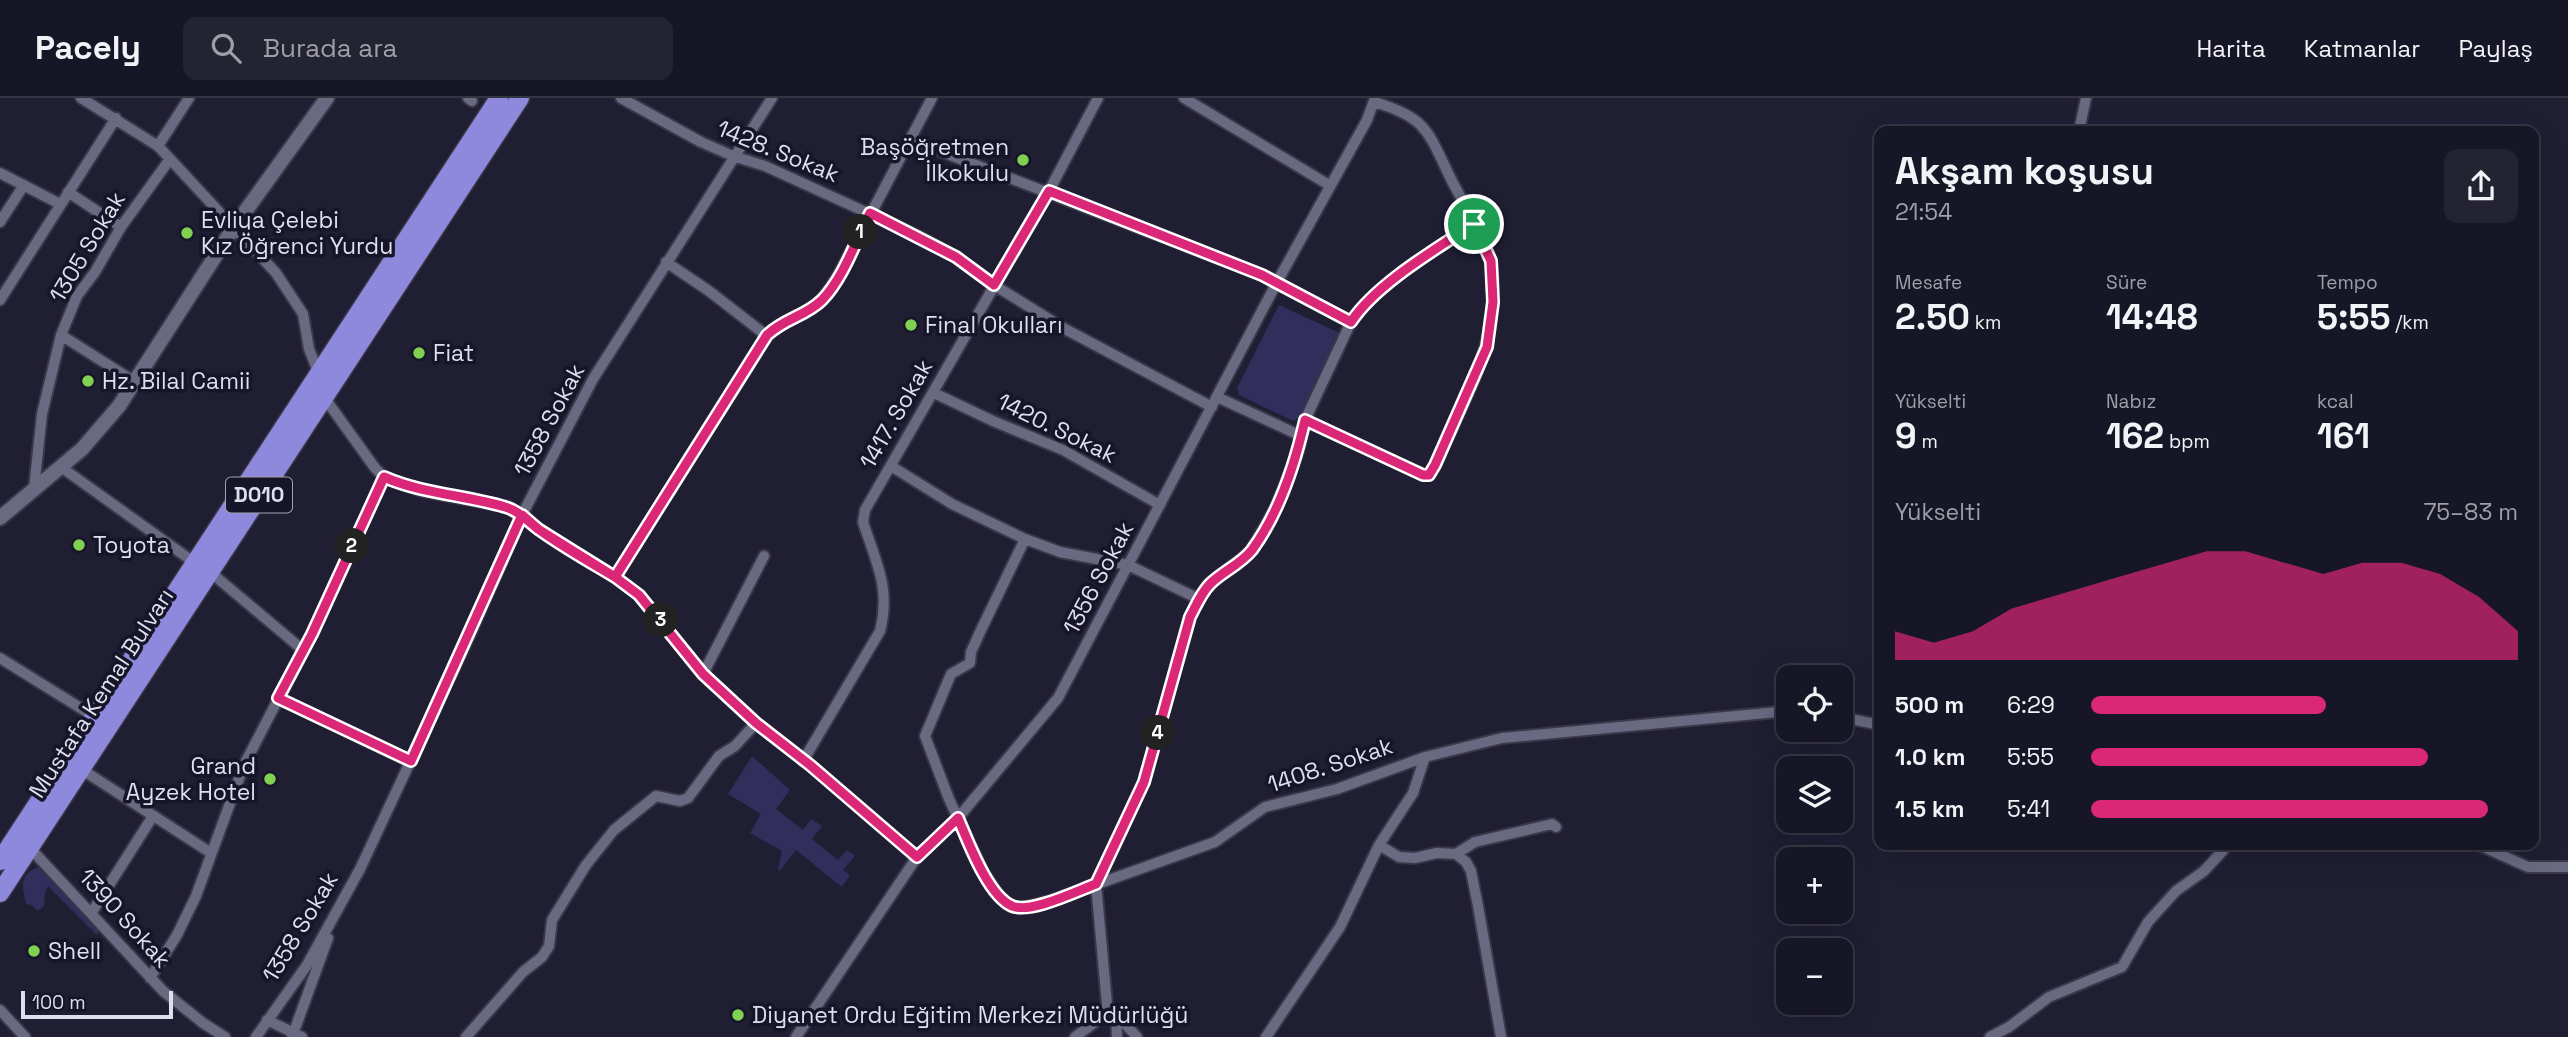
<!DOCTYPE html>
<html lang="tr">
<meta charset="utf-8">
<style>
body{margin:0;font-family:"Space Grotesk",sans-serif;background:#242332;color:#f1f3f6;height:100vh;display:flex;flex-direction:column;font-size:26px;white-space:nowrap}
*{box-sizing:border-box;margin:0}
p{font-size:23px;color:#9e9fa7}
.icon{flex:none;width:38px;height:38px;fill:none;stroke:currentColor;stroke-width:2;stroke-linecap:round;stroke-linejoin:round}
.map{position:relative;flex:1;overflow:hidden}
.details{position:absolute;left:1874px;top:28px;width:665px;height:724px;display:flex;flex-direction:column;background:#171626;border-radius:14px;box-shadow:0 7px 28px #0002,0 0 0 2px #363543}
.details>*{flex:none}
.controls{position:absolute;left:1776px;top:567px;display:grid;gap:14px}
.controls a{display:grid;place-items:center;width:77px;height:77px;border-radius:14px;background:#171626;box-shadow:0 7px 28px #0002,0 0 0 2px #363543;font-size:35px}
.scale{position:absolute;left:21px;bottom:18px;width:152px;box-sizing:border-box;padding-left:7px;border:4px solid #dfdfed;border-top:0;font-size:19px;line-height:24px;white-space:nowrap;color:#dfdfed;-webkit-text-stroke:5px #161529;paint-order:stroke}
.pin{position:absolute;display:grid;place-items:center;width:60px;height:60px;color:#fff;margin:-30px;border:4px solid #fff;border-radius:50%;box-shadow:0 2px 7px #0007}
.km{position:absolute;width:35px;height:35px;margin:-18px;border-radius:50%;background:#222;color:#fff;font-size:19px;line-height:35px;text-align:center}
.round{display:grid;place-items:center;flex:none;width:74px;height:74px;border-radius:14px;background:#242332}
.head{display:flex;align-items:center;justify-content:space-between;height:119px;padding:0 21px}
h1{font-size:38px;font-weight:700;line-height:52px}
.stats{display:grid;grid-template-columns:repeat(3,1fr);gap:10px;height:119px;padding:7px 21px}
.stats div{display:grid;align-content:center}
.stats b{font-size:35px;font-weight:700}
.stats small{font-size:19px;font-weight:400}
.stats p{font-size:19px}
.chart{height:196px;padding:14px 21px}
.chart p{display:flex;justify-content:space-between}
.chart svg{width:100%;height:126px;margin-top:7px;fill:#db2777;opacity:.7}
ul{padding:0 21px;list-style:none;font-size:23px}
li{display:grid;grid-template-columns:112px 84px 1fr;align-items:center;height:52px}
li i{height:18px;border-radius:9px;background:#db2777}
header{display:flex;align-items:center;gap:42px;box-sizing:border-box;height:98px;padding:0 35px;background:#171626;border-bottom:2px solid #363543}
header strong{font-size:33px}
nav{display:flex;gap:38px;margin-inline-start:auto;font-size:24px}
.search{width:490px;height:63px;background:#242332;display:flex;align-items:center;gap:18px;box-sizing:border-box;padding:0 24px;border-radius:14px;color:#9e9fa7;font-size:26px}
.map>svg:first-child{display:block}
.green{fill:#322e5b}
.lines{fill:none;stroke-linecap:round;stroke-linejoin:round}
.minor-casing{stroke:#393748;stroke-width:14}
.tertiary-casing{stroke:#393748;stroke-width:18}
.trunk-casing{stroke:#393748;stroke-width:21}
.minor{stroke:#696982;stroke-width:10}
.tertiary{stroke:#696982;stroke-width:14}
.trunk{stroke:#8e89dc;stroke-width:18}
.route-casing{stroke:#fff;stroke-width:14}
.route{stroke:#db2777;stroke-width:9}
.poi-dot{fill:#80d051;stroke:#161529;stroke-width:2.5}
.labels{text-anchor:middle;stroke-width:7;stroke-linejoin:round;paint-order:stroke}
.shield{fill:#161529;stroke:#a3a2b2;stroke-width:2}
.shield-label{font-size:21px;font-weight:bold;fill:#dfdfed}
.poi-label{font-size:23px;fill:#dfdfed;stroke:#161529;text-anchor:start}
.street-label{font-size:23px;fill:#dfdfed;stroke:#161529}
</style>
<header>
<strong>Pacely</strong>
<div class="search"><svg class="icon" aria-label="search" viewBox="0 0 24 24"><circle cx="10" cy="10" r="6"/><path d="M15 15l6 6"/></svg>Burada ara</div>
<nav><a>Harita</a><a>Katmanlar</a><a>Paylaş</a></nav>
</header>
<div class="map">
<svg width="2568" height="939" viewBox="0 0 2568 939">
<rect width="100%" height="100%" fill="#1f1e33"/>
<path class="green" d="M1279 207 1342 236 1300 319 1293 323 1239 297 1237 290Z
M752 658 790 692 776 711 803 732 811 721 822 728 812 741 838 762 847 752 855 758 843 772 850 777 842 789 796 752 780 773 778 772 782 753 750 735 761 716 728 696Z
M38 769 99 833 97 837 48 788 45 795 44 808 38 813 32 807 26 806C22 789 19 776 38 769Z"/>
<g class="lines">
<defs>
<path id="minor" d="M81 0 158 48 276 175 303 216 309 251 319 276
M468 0 472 3
M621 0 701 44 733 58 765 68 916 137 956 159 994 187 1065 231 1212 309
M1184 0 1329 87
M2079 33 2086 0
M911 42 1262 177 1351 224
M158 48 189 0
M0 75 60 106
M68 94 121 129
M0 124 24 87
M666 164 709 193 767 238
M0 202 116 20
M61 237 135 284
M934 295 993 323 1063 352 1160 407
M324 299 375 370 384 379 422 393 508 409 564 448 615 479 639 497 703 576 756 625 810 667 917 759
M1217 299 1301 338
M1305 322 1423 377H1429C1440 359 1448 339 1457 319 1481 269 1500 223 1491 165 1487 141 1463 105 1452 83 1428 35 1429 20 1374 4
M891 368 952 406 1025 441 1060 454 1128 467 1199 501
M61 369 195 465
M34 390 42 316 61 237 77 198 95 174 121 129 170 61
M1025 441 981 532 971 554 970 565 951 576 925 638 949 701 984 776 997 795 1010 808 1022 810 1050 803 1215 744 1265 709 1337 691 1425 659 1502 640 1788 613
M209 473 303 552
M615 479 767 238C779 226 790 222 804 215 820 207 829 192 838 178L932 0
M0 560 95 619
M703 576 764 458
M278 600 411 664
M1841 619 1880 627
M803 663 880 533C891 491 876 464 863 424L865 412 1049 93 1098 0
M81 671 211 755
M1379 747 1399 759 1415 760 1437 755 1456 756 1466 764 1471 773 1478 808 1501 939
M2479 747 2528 769H2568
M30 750 163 893 203 925 225 939
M1456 756 1475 744 1552 726 1556 729
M92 814 153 718
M150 880 177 837 196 798 244 667 312 536 384 379
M1107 906 1137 939
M0 912 25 939
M1116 916 1117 939
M267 922 302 939
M256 939 307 867 360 771 470 536 522 417 593 281 772 0
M292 939 328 840
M466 939 523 874 542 859 549 848 552 822 586 767 614 732 656 698 680 703 688 700 719 658 735 648 756 625
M796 939 917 759 958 720 1058 600 1276 186 1367 22 1375 0
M1075 939 1102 919 1107 906 1096 786 1144 684 1190 519 1199 501 1209 486 1250 454 1275 411 1298 354 1305 322 1351 224C1376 186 1436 151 1474 126
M1266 939 1340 829 1379 747 1413 695 1425 659
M1990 939 2009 929 2049 899 2122 869 2148 824 2176 793 2204 773 2228 747"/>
<path id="tertiary" d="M0 420 82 351 119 308 234 129 327 0"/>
<path id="trunk" d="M0 763 499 0
M0 795 520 0"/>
</defs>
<use href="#minor" class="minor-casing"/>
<use href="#tertiary" class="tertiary-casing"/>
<use href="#trunk" class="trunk-casing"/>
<use href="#minor" class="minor"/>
<use href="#tertiary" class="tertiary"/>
<use href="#trunk" class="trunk"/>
</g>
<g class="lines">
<defs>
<path id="route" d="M1474 126C1436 151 1376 186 1351 224L1262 177 1049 93 994 187 956 159 870 115C856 142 844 179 822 202 806 218 785 220 767 237L615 479C590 464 565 450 541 433 529 425 520 413 505 409 465 397 423 396 384 379L312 536 278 600 411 663 522 417 538 431 615 479 639 497 703 576 756 625 810 667 917 759 958 720C968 743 988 798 1012 808 1030 816 1077 793 1096 786L1144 684 1190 519C1196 508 1201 495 1210 486 1222 474 1241 466 1252 452 1279 415 1295 366 1305 322L1423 377H1429L1435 367 1487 249 1493 204 1491 163 1474 126"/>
</defs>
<use href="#route" class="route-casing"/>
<use href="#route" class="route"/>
</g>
<g class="poi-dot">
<circle cx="1023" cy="62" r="7"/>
<circle cx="187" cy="135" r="7"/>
<circle cx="911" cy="227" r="7"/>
<circle cx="419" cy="255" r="7"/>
<circle cx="88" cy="283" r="7"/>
<circle cx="79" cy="447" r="7"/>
<circle cx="270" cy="681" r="7"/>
<circle cx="34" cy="853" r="7"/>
<circle cx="738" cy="917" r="7"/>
</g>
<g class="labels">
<rect class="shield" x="226" y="379.5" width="66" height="35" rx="5"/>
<g class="shield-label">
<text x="259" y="404">D010</text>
</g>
<g class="poi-label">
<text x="1009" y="57" text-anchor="end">Başöğretmen<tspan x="1009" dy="26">İlkokulu</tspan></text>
<text x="201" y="130">Evliya Çelebi<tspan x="201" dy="26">Kız Öğrenci Yurdu</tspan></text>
<text x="925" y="235">Final Okulları</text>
<text x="433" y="263">Fiat</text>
<text x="102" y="291">Hz. Bilal Camii</text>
<text x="93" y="455">Toyota</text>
<text x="256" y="676" text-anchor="end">Grand<tspan x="256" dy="26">Ayzek Hotel</tspan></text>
<text x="48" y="861">Shell</text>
<text x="752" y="925">Diyanet Ordu Eğitim Merkezi Müdürlüğü</text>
</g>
<g class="street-label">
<text transform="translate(778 53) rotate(22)" y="8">1428. Sokak</text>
<text transform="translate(87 149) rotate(-59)" y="8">1305 Sokak</text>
<text transform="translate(896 316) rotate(-60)" y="8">1417. Sokak</text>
<text transform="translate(549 322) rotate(-62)" y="8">1358 Sokak</text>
<text transform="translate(1057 330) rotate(26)" y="8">1420. Sokak</text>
<text transform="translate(1098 480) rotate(-62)" y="8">1356 Sokak</text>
<text transform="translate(101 595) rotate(-57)" y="8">Mustafa Kemal Bulvarı</text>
<text transform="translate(1330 667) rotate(-18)" y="8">1408. Sokak</text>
<text transform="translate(125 820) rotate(48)" y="8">1390 Sokak</text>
<text transform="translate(300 829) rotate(-59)" y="8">1358 Sokak</text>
</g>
</g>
</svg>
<div class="controls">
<a><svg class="icon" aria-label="locate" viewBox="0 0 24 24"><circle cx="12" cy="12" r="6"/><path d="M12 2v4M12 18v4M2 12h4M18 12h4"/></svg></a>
<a><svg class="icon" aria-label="layers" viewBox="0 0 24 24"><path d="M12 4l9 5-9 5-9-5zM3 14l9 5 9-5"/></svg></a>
<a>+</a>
<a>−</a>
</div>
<div class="scale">100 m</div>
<div class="pin" style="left:1474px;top:126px;background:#1e9e55"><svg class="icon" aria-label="arrive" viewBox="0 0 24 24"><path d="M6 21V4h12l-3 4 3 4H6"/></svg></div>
<b class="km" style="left:860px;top:134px">1</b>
<b class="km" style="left:352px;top:448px">2</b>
<b class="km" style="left:661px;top:522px">3</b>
<b class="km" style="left:1158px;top:635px">4</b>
<section class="details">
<div class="head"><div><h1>Akşam koşusu</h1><p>21:54</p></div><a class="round"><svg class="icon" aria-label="share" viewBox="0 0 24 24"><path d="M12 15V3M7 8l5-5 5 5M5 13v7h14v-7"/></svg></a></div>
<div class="stats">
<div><p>Mesafe</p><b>2.50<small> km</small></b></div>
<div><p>Süre</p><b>14:48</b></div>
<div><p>Tempo</p><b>5:55<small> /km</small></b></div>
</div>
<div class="stats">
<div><p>Yükselti</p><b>9<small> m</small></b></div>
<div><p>Nabız</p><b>162<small> bpm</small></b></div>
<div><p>kcal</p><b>161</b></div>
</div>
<div class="chart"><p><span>Yükselti</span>75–83 m</p>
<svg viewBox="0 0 160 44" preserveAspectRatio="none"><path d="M0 44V34L10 38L20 34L30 26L40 22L50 18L60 14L70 10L80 6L90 6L100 10L110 14L120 10L130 10L140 14L150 22L160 34V44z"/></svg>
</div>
<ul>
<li><b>500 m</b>6:29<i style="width:55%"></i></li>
<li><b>1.0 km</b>5:55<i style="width:79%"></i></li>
<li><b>1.5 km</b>5:41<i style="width:93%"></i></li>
</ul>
</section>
</div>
